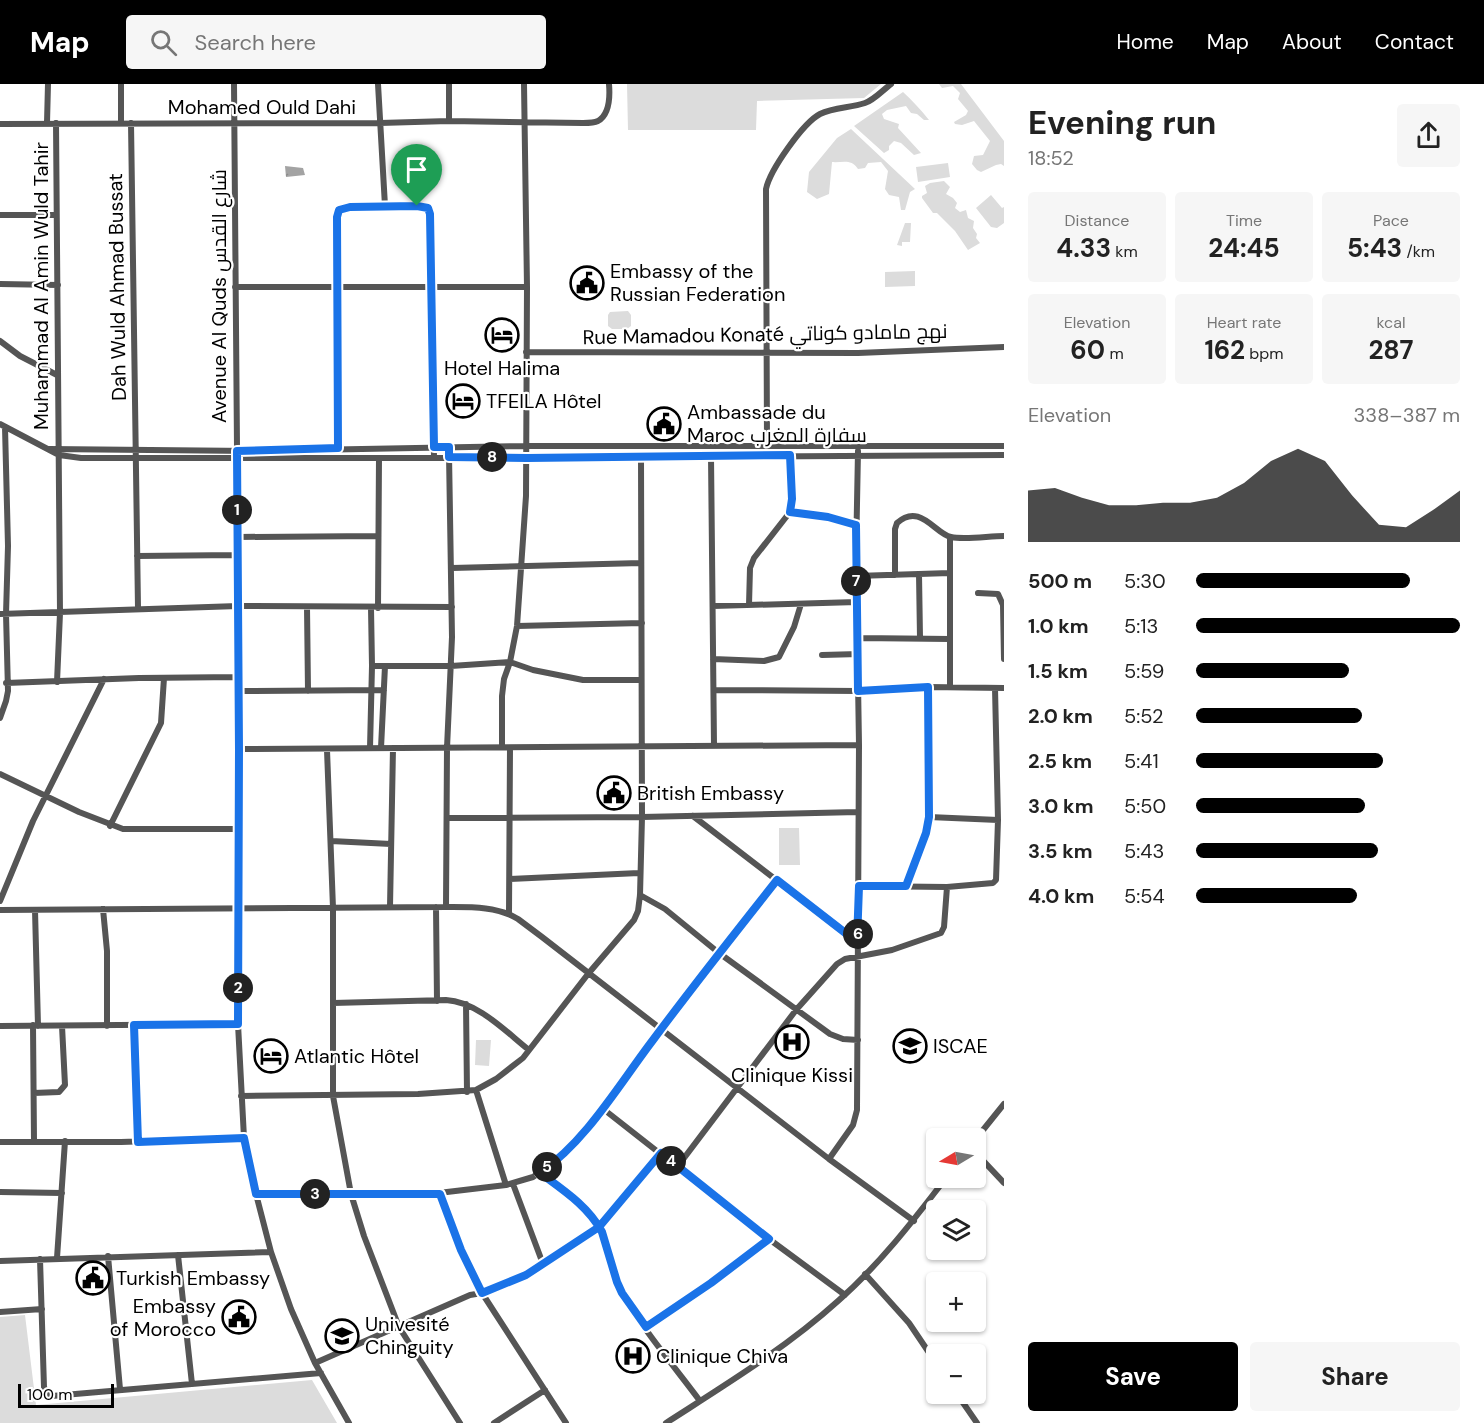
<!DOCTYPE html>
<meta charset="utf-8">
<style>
body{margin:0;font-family:"DM Sans",Cairo,sans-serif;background:#f6f6f6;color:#222;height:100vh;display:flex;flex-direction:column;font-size:22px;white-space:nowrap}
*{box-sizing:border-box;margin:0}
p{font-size:20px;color:#767676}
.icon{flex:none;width:33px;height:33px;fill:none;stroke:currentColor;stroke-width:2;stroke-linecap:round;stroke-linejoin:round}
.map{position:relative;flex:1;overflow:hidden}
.drawer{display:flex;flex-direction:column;background:#fff;width:480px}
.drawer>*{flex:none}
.needle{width:39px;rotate:260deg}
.controls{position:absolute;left:926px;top:1044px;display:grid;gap:12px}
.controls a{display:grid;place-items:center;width:60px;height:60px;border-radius:6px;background:#fff;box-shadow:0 2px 4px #0004;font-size:30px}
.scale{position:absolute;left:18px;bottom:15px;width:96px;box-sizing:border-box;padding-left:6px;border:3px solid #000;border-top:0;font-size:16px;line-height:21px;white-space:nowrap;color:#000;-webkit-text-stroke:4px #fff;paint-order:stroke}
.pin{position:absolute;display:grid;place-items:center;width:51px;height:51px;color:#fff;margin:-62px -26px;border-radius:50% 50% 50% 0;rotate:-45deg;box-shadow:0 0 6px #0007}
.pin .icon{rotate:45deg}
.km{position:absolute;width:30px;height:30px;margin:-15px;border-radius:50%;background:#222;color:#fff;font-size:16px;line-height:30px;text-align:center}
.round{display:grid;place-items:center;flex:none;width:63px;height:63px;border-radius:6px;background:#f6f6f6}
.overview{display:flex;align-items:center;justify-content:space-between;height:102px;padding:0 24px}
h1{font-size:33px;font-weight:700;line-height:45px}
.metrics{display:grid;grid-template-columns:repeat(3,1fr);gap:9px;height:102px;padding:6px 24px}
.metrics div{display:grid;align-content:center;border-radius:6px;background:#f6f6f6;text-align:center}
.metrics b{font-size:26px;font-weight:700}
.metrics small{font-size:16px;font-weight:400}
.metrics p{font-size:16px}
.chart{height:168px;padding:12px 24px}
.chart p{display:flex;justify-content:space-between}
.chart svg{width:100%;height:108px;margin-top:6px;fill:#000;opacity:.7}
.button{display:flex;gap:12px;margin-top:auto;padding:12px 24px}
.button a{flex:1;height:69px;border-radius:6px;background:#000;color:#fff;font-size:24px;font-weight:700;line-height:69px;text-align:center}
.button a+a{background:#f6f6f6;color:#222}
ul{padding:0 24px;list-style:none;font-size:20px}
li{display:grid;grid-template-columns:96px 72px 1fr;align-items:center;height:45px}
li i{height:15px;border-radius:8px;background:#000}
header{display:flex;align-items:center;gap:36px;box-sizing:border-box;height:84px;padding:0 30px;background:#000;color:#fff}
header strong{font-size:28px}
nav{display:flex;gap:33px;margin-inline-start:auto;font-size:21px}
.search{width:420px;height:54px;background:#f6f6f6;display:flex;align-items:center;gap:15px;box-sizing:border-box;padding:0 21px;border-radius:6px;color:#767676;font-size:22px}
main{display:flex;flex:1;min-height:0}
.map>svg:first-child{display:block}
.green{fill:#dcdcdc}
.water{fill:url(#water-ripples)}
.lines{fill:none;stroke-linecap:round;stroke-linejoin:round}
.minor{stroke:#555;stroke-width:6}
.route-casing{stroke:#fff;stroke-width:12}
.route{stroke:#1a73e8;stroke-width:8}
.labels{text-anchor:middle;stroke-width:4.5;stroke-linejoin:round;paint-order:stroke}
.street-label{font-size:20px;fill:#000;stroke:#fff}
.poi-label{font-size:20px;fill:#000;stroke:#fff;text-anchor:start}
</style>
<header>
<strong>Map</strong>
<div class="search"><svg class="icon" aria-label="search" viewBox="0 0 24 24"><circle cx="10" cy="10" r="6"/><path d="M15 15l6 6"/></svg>Search here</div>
<nav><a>Home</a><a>Map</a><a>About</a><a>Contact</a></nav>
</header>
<main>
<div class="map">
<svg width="1004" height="1339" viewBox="0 0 1004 1339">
<defs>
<pattern id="water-ripples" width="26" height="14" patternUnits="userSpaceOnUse" patternTransform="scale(1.5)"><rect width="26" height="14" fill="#a3a3a3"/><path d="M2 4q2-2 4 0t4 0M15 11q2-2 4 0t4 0" fill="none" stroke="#8b8b8b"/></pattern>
</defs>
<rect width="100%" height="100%" fill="#fff"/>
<path class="green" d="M627 0H881L864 14 757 17 756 46H628Z
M939 0H961L1004 57V82L1001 80 996 81 981 88 977 86 972 80 974 72 983 71 990 57 974 37 962 41 955 40 954 38 966 31 968 27 958 15 960 9 953 2 942 4Z
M903 8C912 16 920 25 929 36H924L917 30 911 29 906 22 887 26 882 30 884 35 899 40 898 44 921 69 914 71 901 59 894 57 889 62V66L884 69 854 42Z
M851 45 915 105 910 108 905 126H901L899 113 889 111 885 105 888 87 881 78 868 79 865 84 858 85C851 74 842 79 832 78L829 110 817 115 807 108 809 88 837 54Z
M948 79 950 93 918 98 916 83Z
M944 97 950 103 946 110 953 114 957 119 955 124 960 128 966 126 968 134 974 137 973 144 977 150 976 154 980 159 968 166 955 147 937 129H933L922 114V112L927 109 925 102 930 99Z
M991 111 1002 124 1004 123V139L997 144 991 143 976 124Z
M905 139H911L910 158H902V162L897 161Z
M915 187V202L885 203V188Z
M628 227 631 231V242L627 245H612L608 242V231L610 228Z
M779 744H799L800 781H779Z
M476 956H491L489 982 475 981Z
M25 1231 36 1321 312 1296 337 1339H0V1233Z"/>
<path class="water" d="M285 82 303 84 305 91 286 93Z"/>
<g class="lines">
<path class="minor" d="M234 0 239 607 238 940 244 1054 256 1110 271 1168 291 1225 315 1279 349 1339
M378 0 385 122
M449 37V0
M47 39 48 0
M56 39 60 529 57 598
M121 39V0
M131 39 138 524
M0 40 380 39 449 37 583 39C587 39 594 39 598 37 610 30 610 12 609 0
M0 131H55
M0 200 58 201
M235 203H527
M0 257 20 272 57 291
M526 268 858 269 1004 263
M0 340 59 371 81 374H527L1004 371
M767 361 766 105C770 86 803 39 820 30 834 23 851 24 865 19 874 16 883 6 891 0
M49 365 251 367 527 362H1004
M338 365 337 133 339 126 350 123 424 122 428 124 430 131 434 373
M711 372 714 661
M790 428 828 433 857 441
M238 453 378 452
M950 453V603
M137 472 237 471
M452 484 641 479
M919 490 920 554
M895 491V445L897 439C920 418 935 450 951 453 965 456 989 452 1004 452
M856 492 950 489
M978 509 998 510 1003 521 1004 575
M749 521 750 484 754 474 790 428 792 415 790 371
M713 522 857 518
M307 523 308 607
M378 524 379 374
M0 530 238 522 452 523
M517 542 642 539
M858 554 950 555
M822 571 859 570
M713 575 764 577 779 573 794 543 801 520
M372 582H451L510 578 533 586 583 596H641
M6 599 139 594 239 593
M714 606 858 607 928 603 1004 604
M239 607 384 606
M0 634 6 617 8 607 6 530 8 462 5 343
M502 663V612L504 595 510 578 517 542 526 412 527 203 524 0
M370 664 372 582 371 524
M381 664 385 582
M239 665 859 661
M327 666 333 824V1012L351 1110 364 1152 399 1243 460 1339
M0 690 79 728 123 745H239
M693 732 857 858
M929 733 998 736
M447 734 642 733 858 728
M110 742 161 639 164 594
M331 757 391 760
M510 795 639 789
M859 802 947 803 993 799 996 796 998 736 995 604
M906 803 926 749 929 733 928 603
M640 811 665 825 719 869 830 950 843 955 858 956
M0 817 33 737 104 595
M390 823 393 664
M436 823 437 917
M446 823 447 664 452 553 449 370
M103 825 107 867V942
M0 826 446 823C470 823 497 822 518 835 526 841 534 847 542 853L829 1075 914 1137
M35 826 38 942
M509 830 510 664
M333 919 446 916C478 918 505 947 529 966
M466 920 467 1008
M33 941 34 1057
M134 941 138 1058
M0 942 238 940
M476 1006 506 1101
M34 1009 59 1008 65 1001 62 942
M241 1012 418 1010 476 1006 496 995 523 974 588 890 634 836 638 827 640 811 642 733 641 372
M602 1024 769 1155 845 1211
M975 1056 1004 1020
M0 1058H121L244 1054
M975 1068 1004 1099
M829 1075 853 1041 857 1026 859 661 856 472 858 367
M678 1082 796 926 837 880 845 875 892 866 941 849 944 843 947 803
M540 1089C561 1105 591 1122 602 1148 610 1168 611 1190 622 1209 644 1247 674 1282 700 1317
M513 1100 543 1180
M0 1108 62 1109
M256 1110H430L506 1101 533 1093 561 1074 582 1051 661 945 777 796
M440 1110 461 1166 482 1209 566 1339
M178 1171 192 1300
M108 1172 120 1305
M57 1174 65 1057
M40 1175 44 1303 47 1310 52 1312 321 1289
M0 1177 271 1168
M865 1190 909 1239 936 1279
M0 1228 42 1225
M646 1243 711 1199 769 1155
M315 1279 470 1211 482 1209 526 1191 599 1143 661 1069
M957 1310 977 1339
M494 1339 545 1306
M666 1339C725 1301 786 1264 838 1217 879 1181 913 1137 946 1094"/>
</g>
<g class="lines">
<defs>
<path id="route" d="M417 122 350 123 339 126 337 133 338 364 237 367 239 665 238 940 134 941 138 1058 244 1054 256 1110H440L461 1166 482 1209 526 1191 599 1143 661 1069 769 1155 711 1199 646 1243 622 1209 617 1198 602 1148C588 1122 563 1106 540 1089 587 1056 618 1002 653 956 693 902 735 849 777 796L857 858 859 802H906L926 749 929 733 928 603 858 607 856 441 828 433 790 428 792 415 790 371 527 374 449 373V363H434L430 130 428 124 417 122"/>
</defs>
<use href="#route" class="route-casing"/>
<use href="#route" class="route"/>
</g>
<defs>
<symbol id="civic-ring" viewBox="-11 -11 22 22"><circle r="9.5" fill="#fff" stroke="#000" stroke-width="1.5"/><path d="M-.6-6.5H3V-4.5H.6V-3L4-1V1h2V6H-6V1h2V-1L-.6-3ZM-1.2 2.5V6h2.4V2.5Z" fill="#000"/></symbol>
<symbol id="hotel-ring" viewBox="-11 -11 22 22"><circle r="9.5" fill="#fff" stroke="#000" stroke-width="1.5"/><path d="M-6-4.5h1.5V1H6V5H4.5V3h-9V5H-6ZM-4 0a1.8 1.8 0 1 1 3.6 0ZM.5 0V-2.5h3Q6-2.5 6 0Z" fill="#000"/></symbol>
<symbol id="hospital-ring" viewBox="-11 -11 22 22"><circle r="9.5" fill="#fff" stroke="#000" stroke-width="1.5"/><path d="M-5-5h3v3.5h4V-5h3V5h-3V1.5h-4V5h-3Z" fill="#000"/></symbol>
<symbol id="university-ring" viewBox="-11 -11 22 22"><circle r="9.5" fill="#fff" stroke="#000" stroke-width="1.5"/><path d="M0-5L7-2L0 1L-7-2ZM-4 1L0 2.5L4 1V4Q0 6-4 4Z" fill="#000"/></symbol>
</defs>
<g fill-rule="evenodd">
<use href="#civic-ring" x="568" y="180" width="38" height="38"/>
<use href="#hotel-ring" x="483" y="232" width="38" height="38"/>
<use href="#hotel-ring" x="444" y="298" width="38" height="38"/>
<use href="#civic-ring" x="645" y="321" width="38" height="38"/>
<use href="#civic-ring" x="595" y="690" width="38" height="38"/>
<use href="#hospital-ring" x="773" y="939" width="38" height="38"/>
<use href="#university-ring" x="891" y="943" width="38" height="38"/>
<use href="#hotel-ring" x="252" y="953" width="38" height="38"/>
<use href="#civic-ring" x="74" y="1175" width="38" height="38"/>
<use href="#civic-ring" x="220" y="1214" width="38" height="38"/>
<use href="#university-ring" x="323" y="1233" width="38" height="38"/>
<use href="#hospital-ring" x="614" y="1253" width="38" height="38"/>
</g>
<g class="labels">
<g class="street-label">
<text x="262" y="30">Mohamed Ould Dahi</text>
<text transform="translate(41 202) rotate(-90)" y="7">Muhammad Al Amin Wuld Tahir</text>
<text transform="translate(117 203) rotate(-91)" y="7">Dah Wuld Ahmad Bussat</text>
<text transform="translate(219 212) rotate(-90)" y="7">Avenue Al Quds شارع القدس</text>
<text transform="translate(765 250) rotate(-1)" y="7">Rue Mamadou Konaté نهج مامادو كوناتي</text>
</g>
<g class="poi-label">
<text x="610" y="194">Embassy of the<tspan x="610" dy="23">Russian Federation</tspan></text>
<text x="502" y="291" text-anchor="middle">Hotel Halima</text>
<text x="486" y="324">TFEILA Hôtel</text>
<text x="687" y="335">Ambassade du<tspan x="687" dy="23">Maroc سفارة المغرب</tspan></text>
<text x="637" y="716">British Embassy</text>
<text x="933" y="969">ISCAE</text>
<text x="294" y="979">Atlantic Hôtel</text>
<text x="792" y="998" text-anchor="middle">Clinique Kissi</text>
<text x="116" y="1201">Turkish Embassy</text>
<text x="216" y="1229" text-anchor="end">Embassy<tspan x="216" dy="23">of Morocco</tspan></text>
<text x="365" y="1247">Univesité<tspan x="365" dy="23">Chinguity</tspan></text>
<text x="656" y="1279">Clinique Chiva</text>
</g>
</g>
</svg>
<div class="controls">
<a><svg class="needle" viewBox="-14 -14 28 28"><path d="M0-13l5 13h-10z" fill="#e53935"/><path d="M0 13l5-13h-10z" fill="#767676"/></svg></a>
<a><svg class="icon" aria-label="layers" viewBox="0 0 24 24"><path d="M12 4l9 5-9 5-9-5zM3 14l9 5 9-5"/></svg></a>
<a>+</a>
<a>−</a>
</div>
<div class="scale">100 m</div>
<div class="pin" style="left:417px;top:122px;background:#1e9e55"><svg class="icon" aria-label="arrive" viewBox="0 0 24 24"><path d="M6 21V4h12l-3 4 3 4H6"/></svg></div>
<b class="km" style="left:237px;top:426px">1</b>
<b class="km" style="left:238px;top:904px">2</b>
<b class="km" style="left:315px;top:1110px">3</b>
<b class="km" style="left:671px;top:1077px">4</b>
<b class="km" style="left:547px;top:1083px">5</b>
<b class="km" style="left:858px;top:850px">6</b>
<b class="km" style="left:856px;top:497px">7</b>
<b class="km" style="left:492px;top:373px">8</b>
</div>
<section class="drawer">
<div class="overview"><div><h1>Evening run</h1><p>18:52</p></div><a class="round"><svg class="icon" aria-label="share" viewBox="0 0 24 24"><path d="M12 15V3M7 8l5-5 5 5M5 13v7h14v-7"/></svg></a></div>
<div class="metrics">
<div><p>Distance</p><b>4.33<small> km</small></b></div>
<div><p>Time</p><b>24:45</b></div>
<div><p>Pace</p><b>5:43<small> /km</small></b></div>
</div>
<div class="metrics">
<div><p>Elevation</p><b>60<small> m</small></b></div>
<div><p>Heart rate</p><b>162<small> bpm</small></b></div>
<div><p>kcal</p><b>287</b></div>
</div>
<div class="chart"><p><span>Elevation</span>338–387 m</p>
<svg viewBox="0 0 160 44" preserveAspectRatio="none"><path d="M0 44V23L10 22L20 26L30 29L40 29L50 28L60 28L70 26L80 20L90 11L100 6L110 11L120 25L130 37L140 38L150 31L160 23V44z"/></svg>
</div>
<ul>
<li><b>500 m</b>5:30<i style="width:81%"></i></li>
<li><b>1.0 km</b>5:13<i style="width:100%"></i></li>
<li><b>1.5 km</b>5:59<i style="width:58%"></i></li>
<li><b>2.0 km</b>5:52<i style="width:63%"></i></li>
<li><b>2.5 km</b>5:41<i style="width:71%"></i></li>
<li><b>3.0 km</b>5:50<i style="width:64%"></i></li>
<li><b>3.5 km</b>5:43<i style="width:69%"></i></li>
<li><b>4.0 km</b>5:54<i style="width:61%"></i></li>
</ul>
<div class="button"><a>Save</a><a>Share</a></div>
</section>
</main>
